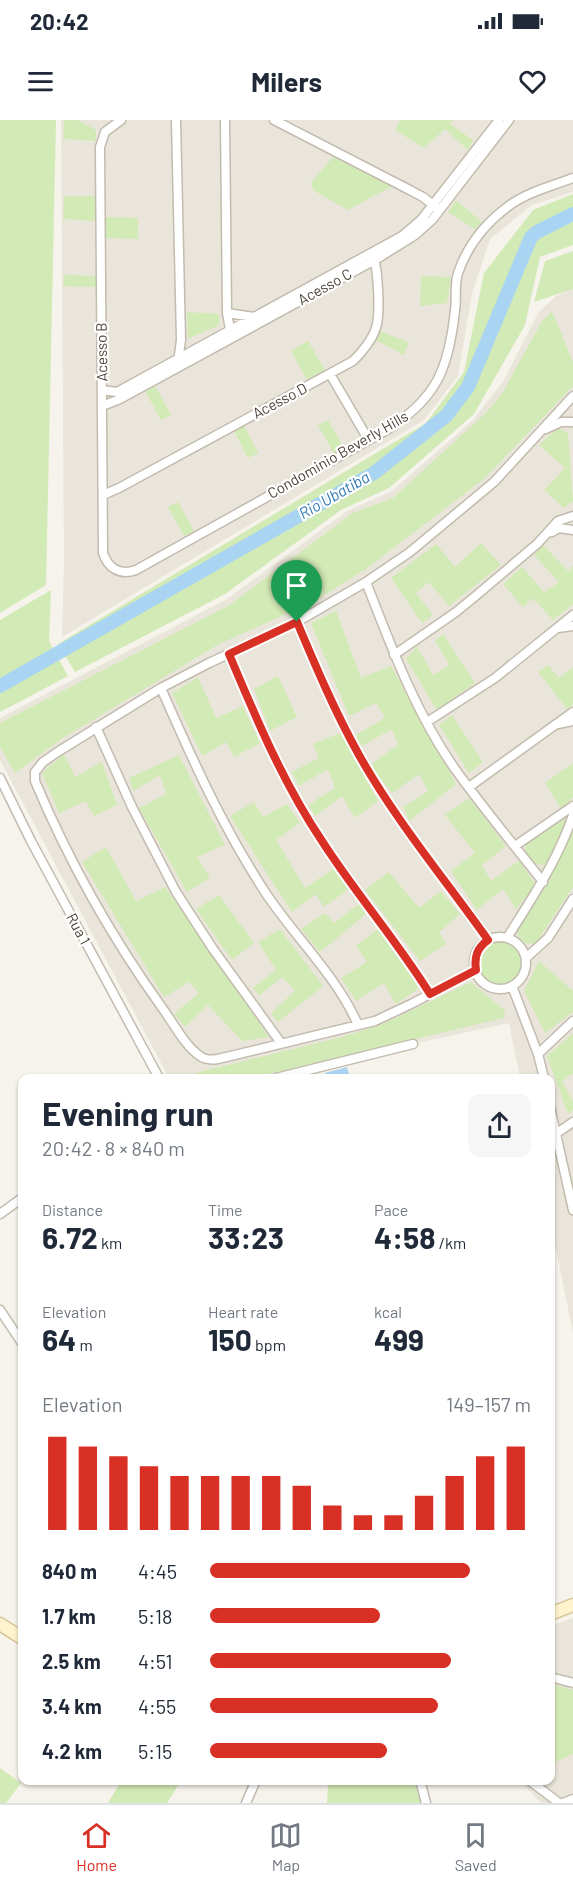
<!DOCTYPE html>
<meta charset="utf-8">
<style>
body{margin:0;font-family:Barlow,sans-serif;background:#f6f6f7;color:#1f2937;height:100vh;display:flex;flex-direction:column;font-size:22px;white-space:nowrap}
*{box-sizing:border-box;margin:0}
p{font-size:20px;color:#747a83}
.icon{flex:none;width:33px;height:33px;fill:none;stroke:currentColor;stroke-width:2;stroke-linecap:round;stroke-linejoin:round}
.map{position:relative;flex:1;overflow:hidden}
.details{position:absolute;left:18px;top:954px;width:537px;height:711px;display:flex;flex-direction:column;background:#fff;border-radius:12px;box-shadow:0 2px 4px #0004}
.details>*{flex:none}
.pin{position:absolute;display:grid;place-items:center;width:51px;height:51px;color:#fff;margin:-62px -26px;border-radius:50% 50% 50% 0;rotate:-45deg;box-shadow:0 0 6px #0007}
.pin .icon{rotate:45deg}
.round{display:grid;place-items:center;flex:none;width:63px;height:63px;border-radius:12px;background:#f6f6f7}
.overview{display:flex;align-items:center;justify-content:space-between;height:102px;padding:0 24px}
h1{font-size:33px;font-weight:700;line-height:45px}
.stats{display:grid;grid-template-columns:repeat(3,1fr);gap:9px;height:102px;padding:6px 24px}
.stats div{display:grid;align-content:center}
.stats b{font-size:30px;font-weight:700}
.stats small{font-size:16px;font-weight:400}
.stats p{font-size:16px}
.chart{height:168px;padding:12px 24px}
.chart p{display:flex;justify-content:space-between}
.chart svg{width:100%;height:108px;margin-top:6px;stroke:#d93025;stroke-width:6}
ul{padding:0 24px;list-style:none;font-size:20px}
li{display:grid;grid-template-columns:96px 72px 1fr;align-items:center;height:45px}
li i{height:15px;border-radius:8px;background:#d93025}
.status{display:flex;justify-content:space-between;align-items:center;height:42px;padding:0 30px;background:#fff;direction:ltr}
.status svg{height:16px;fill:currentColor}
header{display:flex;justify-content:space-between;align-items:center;height:78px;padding:0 24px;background:#fff;font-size:27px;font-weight:700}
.menu{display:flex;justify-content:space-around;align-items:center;height:84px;border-top:2px solid #e0e1e3;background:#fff;font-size:16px;color:#747a83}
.menu a{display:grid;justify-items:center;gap:3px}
.menu .on{color:#d93025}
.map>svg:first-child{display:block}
.residential{fill:#eae5da}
.green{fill:#d2eab5}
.water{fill:#a9d4f2}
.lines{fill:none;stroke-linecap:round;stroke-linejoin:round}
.river{stroke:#a9d4f2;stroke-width:14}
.street-casing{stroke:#c2bbae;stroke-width:11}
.secondary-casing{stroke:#d6c79b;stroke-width:15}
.street{stroke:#fff;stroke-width:8}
.secondary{stroke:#fff3cd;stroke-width:12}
.route-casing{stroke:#fff;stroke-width:12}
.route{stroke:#d93025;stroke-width:8}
.labels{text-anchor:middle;stroke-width:4.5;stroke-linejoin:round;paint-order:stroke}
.street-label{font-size:15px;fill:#4b4439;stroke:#fff}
.water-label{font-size:16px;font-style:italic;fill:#2e7ab2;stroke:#fff}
</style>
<div class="status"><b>20:42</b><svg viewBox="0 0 49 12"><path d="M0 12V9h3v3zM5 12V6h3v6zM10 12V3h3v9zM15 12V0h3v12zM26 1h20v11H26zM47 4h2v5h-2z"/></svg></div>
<header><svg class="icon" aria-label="menu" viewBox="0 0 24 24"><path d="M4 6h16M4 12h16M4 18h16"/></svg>Milers<svg class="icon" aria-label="heart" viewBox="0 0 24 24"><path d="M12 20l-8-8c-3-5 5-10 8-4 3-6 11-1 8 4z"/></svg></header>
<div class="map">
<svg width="573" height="1683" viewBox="0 0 573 1683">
<rect width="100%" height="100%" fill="#f6f3ec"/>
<path class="residential" d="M61 0H573V72L532 85 490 119 472 174 458 256 424 300 62 517 64 443Z
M572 169 573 170V1213L551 1104 550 958H520L509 903 256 958H169L0 640V598L227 479 347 391 392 371 473 300 504 260 538 193 556 176Z
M573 1498V1683H541L520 1661 550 1660 551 1506Z"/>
<path class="green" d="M0 0H56L46 465 0 493Z
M64 0H77L96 10V21L63 19Z
M400 0H453L450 4 473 20 468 30 445 9 424 28 395 10Z
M333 37 392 66 348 90 313 70 311 63Z
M573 74V125L540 137 525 205 474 294 389 368 341 390 225 474 75 552 58 524 426 303 464 252 484 153 533 90Z
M64 76H95L96 101 63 99Z
M456 80 482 102 475 109 448 92Z
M106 97 138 98V119L105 118Z
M573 131V169L534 182 545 141Z
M64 155 96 156V167L63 166Z
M421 156 451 157 447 183 420 186Z
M552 191 573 242V266L485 358 366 449 313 482 219 524 63 618 15 653 0 627V603L228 486 353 393 393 378 487 292 503 272 542 201Z
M187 192 219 194V205L188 219Z
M379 211 409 222 404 235 375 220Z
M308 221 325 250 307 260 291 231Z
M155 266 171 295 161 300 145 271Z
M328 300 344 328 334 334 318 305Z
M243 304 258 333 248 338 233 309Z
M558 308 568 313 573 381 564 388 544 370 565 348 539 325Z
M178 382 194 411 184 416 168 387Z
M481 423 501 445 449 486 429 462 416 473 433 495 422 503 391 458 436 424 455 447Z
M543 425 568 451 573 446V484L553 500 533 478 523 487 503 464 522 447 544 472 559 462 534 435Z
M51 470 49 521 68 556 0 592V500Z
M336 491 361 558 391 546 456 664 409 701 403 687 428 671 419 654 392 673 370 645 398 625 392 609 360 627 356 615 385 598 376 583 349 596 311 503Z
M443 514 475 563 437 590 406 539 417 527 433 555 450 545 435 521Z
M548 545 559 558 573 547V584L567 589 538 552Z
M278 556 297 597 270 611 254 569Z
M198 557 216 598 243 586 260 623 234 637 226 622 202 636 172 573Z
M452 595 483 642 469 653 439 605Z
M340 613 378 681 355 698 342 676 315 696 308 685 335 668 328 649 299 666 292 652 319 638 313 624Z
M64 634 75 657 102 642 117 685 94 696 86 681 59 693 42 653Z
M179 635 225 725 197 737 210 758 187 772 139 688 166 674 160 655 133 671 129 658Z
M573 643V677L561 689 545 663Z
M469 678 506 726 482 745 491 761 519 741 536 765 516 789 503 769 477 790 451 751 475 733 445 695Z
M254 682 263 697 287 684 300 703 276 720 305 768 333 749 349 769 324 787 316 774 292 792 230 696Z
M563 697 565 698 566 702 547 743 544 745 535 744 525 732 526 723Z
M573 705V767L536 823C525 826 518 821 517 810L552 755Z
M106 727 136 781 165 767 269 917 242 921 208 885 185 907 174 894 199 873 189 862 164 877 82 742Z
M389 752 419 788 441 771 460 794 439 812 446 824 420 841 365 770Z
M219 775 254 823 232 840 196 789Z
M359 784 366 794 320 832 301 809 325 793 334 803Z
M280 809 323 866 278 902 271 893 295 871 282 857 259 876 253 868 276 850 258 822Z
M378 809 419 868 396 884 384 863 356 881 341 858 367 842 356 826Z
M477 843a23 23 0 1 1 46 0a23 23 0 1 1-46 0Z
M539 841 573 871V892L545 913 524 871Z
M471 862 505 891 504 898 251 958H175L342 917 383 904Z
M573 913V953L562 962 573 981V990L568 994 547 936Z
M551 1564 573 1570V1634L551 1644Z
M0 1648 21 1663 6 1683H0Z
M121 1661V1660L181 1661 167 1683H108Z
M334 1661H414L421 1683H327L328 1665Z"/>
<path class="water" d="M347 947 350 958H329L325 953Z"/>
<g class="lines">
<path class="river" d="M0 566 374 353 446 296 468 267 531 117 537 112 573 94"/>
<defs>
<path id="street" d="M121 0 105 12 100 27 103 433C108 448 120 456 136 450L385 311C437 279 449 248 455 190 457 178 454 165 458 153 468 124 485 103 510 85 528 72 552 66 573 58
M176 0 181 220 178 242
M225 0 227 193 231 215
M274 0 402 66 423 77 437 88
M227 193 254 197
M330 254 368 319
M102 270 117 272 402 116 421 100 499 0
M102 286 120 279 375 140 415 115 432 100 509 0
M546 309 561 302H573
M103 375 119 368 353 241C363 231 374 218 377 204 380 189 378 153 374 137
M552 412 559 408 573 410
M366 462C391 526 415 592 455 649 483 688 514 725 543 762
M297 502C316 547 335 592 359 635 396 701 445 758 488 820
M558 508 573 506
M229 534C256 598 283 663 322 721 356 773 397 821 430 874
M394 535 456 492 478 474 537 424 558 401 573 396
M161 568C192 639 224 710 267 775 296 818 338 858 358 905
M427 602 495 558 573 495
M558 604 573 601
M96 607 132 687 176 772 213 829 281 923
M0 658 31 721 159 958
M469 667 573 592
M515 726 573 686
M474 843a26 26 0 1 1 52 0a26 26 0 1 1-52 0Z
M507 818C532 778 558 740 573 695
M526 838 548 818 573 779
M476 850 411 884 375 901 218 939C211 940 205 940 200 936 185 926 174 904 163 889 112 818 69 742 35 661V652L43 642 59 631 161 568 209 543 297 502 366 462 410 432 494 362 573 276
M512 866 538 934 544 958
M538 934 573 901
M276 958 413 924
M550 987 573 1090
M557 1013 573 1002
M0 1094 22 1078
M0 1190 22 1223
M550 1557 573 1563
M420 1660 426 1683
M529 1660 559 1683
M246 1683 256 1660
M563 1683 573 1679"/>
<path id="secondary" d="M550 1494 573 1485
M0 1504 22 1518"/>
</defs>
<use href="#street" class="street-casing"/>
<use href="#secondary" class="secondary-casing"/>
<use href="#street" class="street"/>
<use href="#secondary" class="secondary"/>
</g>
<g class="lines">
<defs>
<path id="route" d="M297 502C316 547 335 592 359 635 396 701 444 758 488 820 477 828 474 837 476 850L430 874C397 821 356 774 322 721 283 663 256 598 229 534Z"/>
</defs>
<use href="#route" class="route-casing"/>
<use href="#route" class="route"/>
</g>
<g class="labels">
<g class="street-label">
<text transform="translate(325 167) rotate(-29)" y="5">Acesso C</text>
<text transform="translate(102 232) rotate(-91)" y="5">Acesso B</text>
<text transform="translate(280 281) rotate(-28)" y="5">Acesso D</text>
<text transform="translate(338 335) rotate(-30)" y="5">Condominio Beverly Hills</text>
<text transform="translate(78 809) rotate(62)" y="5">Rua 1</text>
</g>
<g class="water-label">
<text transform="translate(334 375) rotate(-30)" y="6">Rio Ubatiba</text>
</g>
</g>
</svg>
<div class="pin" style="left:297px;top:502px;background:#1e9e55"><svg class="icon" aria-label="arrive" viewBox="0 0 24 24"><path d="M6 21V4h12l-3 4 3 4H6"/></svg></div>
<section class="details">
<div class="overview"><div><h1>Evening run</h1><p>20:42 · 8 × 840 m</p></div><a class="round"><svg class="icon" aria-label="share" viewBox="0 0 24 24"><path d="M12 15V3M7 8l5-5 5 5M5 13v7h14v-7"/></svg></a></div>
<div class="stats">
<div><p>Distance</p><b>6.72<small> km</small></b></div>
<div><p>Time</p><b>33:23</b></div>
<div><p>Pace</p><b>4:58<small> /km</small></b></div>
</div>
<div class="stats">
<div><p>Elevation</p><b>64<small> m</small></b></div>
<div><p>Heart rate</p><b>150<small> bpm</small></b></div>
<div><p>kcal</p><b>499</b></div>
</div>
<div class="chart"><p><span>Elevation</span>149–157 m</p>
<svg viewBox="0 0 160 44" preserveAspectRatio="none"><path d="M5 44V6M15 44V10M25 44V14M35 44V18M45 44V22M55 44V22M65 44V22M75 44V22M85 44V26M95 44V34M105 44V38M115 44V38M125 44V30M135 44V22M145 44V14M155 44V10"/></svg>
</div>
<ul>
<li><b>840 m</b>4:45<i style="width:81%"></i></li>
<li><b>1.7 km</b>5:18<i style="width:53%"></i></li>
<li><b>2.5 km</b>4:51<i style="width:75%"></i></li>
<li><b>3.4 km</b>4:55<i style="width:71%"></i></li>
<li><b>4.2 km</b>5:15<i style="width:55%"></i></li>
</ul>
</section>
</div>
<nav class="menu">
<a class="on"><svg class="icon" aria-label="home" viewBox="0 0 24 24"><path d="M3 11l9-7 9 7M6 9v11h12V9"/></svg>Home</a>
<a><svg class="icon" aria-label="map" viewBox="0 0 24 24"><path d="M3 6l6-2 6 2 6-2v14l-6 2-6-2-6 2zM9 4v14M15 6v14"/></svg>Map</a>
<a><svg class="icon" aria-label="saved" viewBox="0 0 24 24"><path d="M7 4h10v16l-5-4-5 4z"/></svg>Saved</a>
</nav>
